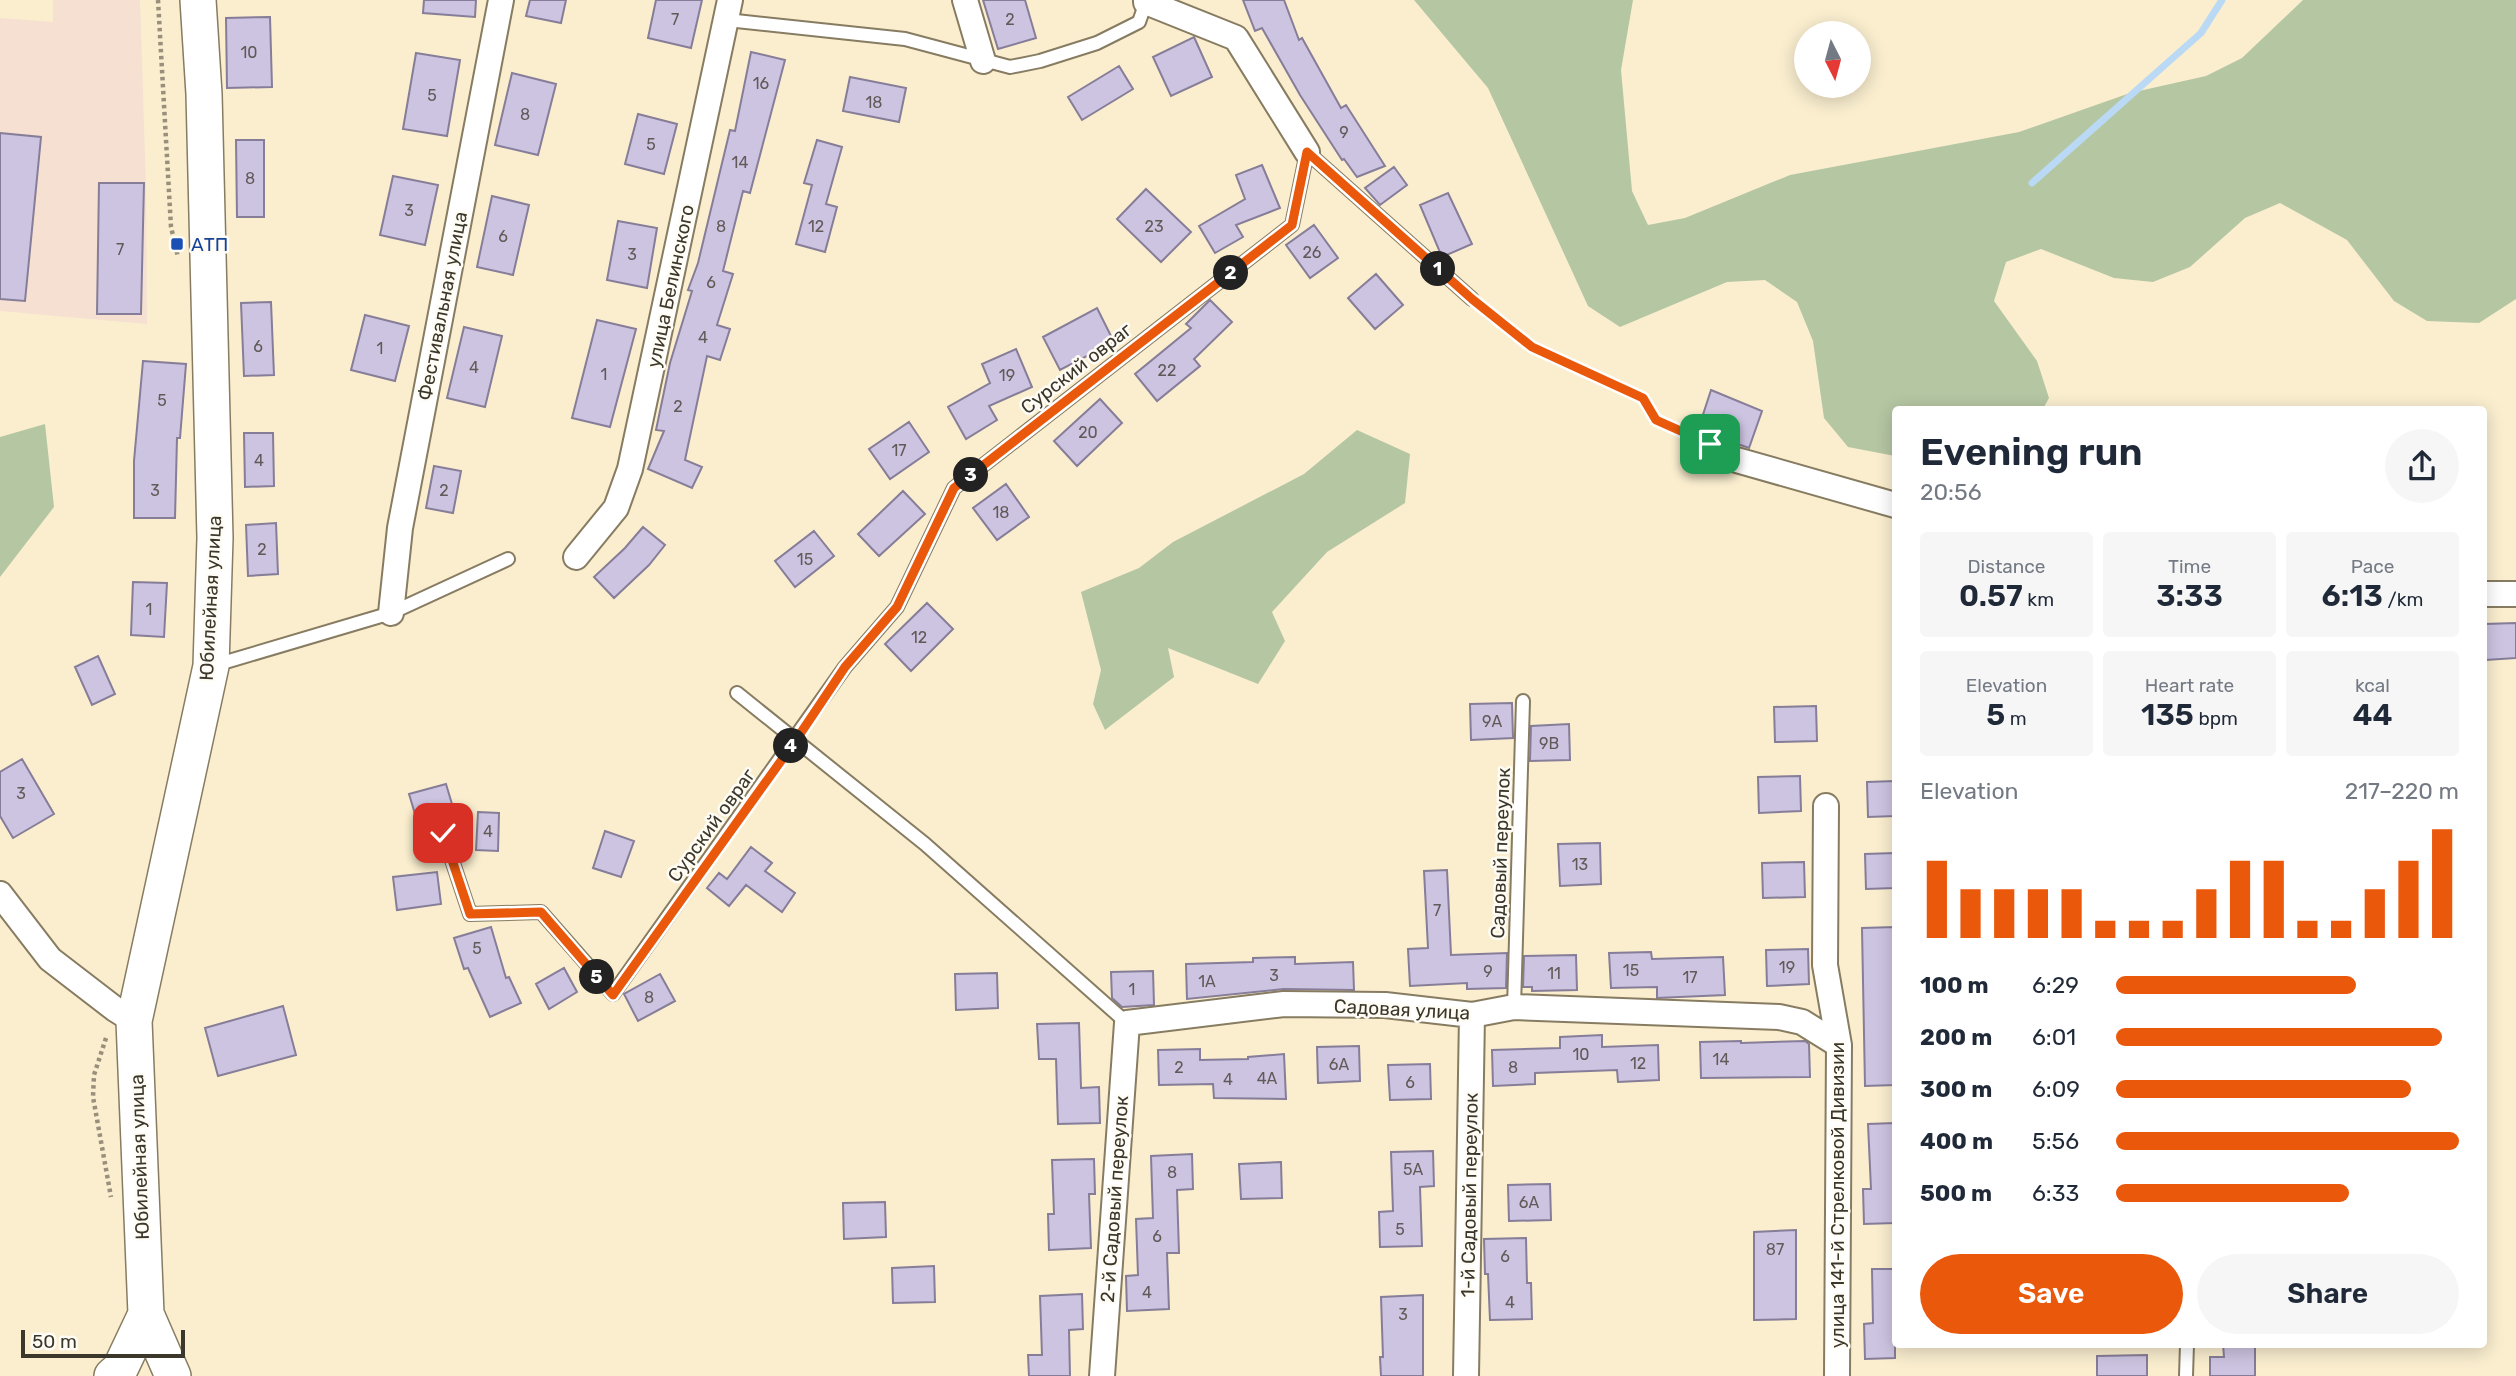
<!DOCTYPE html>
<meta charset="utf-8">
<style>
body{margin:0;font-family:Rubik,sans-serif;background:#f6f6f7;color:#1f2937;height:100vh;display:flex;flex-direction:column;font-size:26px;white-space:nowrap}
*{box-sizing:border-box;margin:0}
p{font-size:23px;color:#747a83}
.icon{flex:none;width:38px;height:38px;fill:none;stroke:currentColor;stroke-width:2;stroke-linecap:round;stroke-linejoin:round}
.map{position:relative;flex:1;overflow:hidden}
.drawer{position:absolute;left:1892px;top:406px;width:595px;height:942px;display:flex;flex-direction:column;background:#fff;border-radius:7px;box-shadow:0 4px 18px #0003}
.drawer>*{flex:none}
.needle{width:46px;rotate:174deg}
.fabs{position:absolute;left:1794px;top:21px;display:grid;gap:14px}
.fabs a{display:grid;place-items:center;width:77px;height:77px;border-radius:50%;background:#fff;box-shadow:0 4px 18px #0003;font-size:35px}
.scale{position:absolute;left:21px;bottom:18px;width:164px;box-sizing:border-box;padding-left:7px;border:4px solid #3b372b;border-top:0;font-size:19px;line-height:24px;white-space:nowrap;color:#3b372b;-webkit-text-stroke:5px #fefcf5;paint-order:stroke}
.pin{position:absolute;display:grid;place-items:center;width:60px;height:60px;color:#fff;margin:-30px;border-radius:14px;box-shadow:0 4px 10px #0006}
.km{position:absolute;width:35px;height:35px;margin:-18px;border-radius:50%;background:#222;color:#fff;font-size:19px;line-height:35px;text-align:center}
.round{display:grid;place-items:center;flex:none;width:74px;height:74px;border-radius:37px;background:#f6f6f7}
.overview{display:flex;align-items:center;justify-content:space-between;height:119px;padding:0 28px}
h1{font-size:38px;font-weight:600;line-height:52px}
.figures{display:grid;grid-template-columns:repeat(3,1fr);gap:10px;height:119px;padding:7px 28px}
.figures div{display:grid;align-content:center;border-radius:7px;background:#f6f6f7;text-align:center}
.figures b{font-size:30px;font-weight:600}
.figures small{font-size:19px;font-weight:400}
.figures p{font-size:19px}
.chart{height:196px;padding:14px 28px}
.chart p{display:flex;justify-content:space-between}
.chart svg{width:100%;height:126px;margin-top:7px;stroke:#ea580c;stroke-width:6}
.primary-button{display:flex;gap:14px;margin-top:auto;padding:14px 28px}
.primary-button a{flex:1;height:80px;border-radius:42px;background:#ea580c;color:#fff;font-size:28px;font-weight:600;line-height:80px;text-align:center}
.primary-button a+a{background:#f6f6f7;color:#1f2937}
ul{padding:0 28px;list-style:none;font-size:23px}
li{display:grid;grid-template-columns:112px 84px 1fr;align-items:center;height:52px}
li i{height:18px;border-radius:9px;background:#ea580c}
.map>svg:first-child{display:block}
.industrial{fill:#f5e0d2}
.forest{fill:#b5c6a3}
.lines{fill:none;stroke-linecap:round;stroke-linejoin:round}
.stream{stroke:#bad9f5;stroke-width:7}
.building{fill:#cdc4e1;stroke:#867d98;stroke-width:2}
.lane-casing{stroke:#877c61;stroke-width:16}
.street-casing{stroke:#877c61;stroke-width:28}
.secondary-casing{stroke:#877c61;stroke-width:38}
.path{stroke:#98907b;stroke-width:4.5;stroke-dasharray:3.5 3.5;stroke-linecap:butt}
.lane{stroke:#fff;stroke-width:12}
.street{stroke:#fff;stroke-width:24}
.secondary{stroke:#fff;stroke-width:35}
.route-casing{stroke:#fff;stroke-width:14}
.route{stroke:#ea580c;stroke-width:9}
.transit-dot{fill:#1a4fb4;stroke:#fefcf5;stroke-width:2.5}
.labels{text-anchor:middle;stroke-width:5;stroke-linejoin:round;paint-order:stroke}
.number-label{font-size:16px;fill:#605a58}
.transit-label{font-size:19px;fill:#164399;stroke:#fefcf5;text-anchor:start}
.street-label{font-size:19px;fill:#3b372b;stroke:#fefcf5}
</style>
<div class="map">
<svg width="2516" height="1376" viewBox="0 0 2516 1376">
<rect width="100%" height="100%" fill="#faeecf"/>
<path class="industrial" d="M53 0H140L146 187 147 324 0 311V18L53 22Z"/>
<path class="forest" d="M1414 0H1633L1621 70 1632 191 1648 225 1685 218 1790 175 2019 132 2130 93 2206 76 2242 58 2303 0H2516V299L2479 323 2427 321 2394 301 2347 240 2280 203 2245 218 2190 267 2153 282 2114 278 2041 249 2006 262 1994 301 2037 361 2049 398 2043 409 1895 410V456L1848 447 1824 418 1813 341 1797 302 1765 280 1727 282 1620 327 1588 306 1488 88Z
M45 424 54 507 0 577V437Z
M1357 430 1410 454 1405 503 1327 552 1272 612 1285 641 1258 684 1168 648 1174 677 1105 730 1093 704 1101 670 1081 592 1139 568 1173 542 1304 474Z"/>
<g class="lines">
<path class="stream" d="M2032 183 2201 33 2222 0"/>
</g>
<path class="building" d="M424 0H476L475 17 423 13Z
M530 0H566L561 23 526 16Z
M656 0H702L691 48 648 38Z
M983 0H1025L1036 38 998 49Z
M1243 0H1284L1299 40 1302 38 1341 108 1346 105 1385 166 1357 177 1344 159 1342 160 1300 95 1262 28 1255 31Z
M270 17 272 87 227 88 226 18Z
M1194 37 1212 77 1171 96 1153 57Z
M751 52 785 60 750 193 743 191 723 271 733 274 717 325 730 329 720 360 707 356 685 460 702 467 692 488 648 469 664 431 656 430 670 363 692 291 688 290 698 263 730 130 735 131Z
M416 53 460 60 447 136 403 129Z
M1119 66 1133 89 1082 120 1068 97Z
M512 73 556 84 538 155 495 145Z
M850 77 906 88 899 122 843 111Z
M638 114 677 124 664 174 625 164Z
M0 133 41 137 25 301 0 299Z
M236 140H264V217H237Z
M817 140 842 147 826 204 837 207 825 252 796 244 812 185 804 183Z
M1262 165 1280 208 1236 225 1243 237 1215 253 1199 226 1245 199 1236 175Z
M1394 167 1407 185 1380 205 1365 188Z
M393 176 438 185 425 245 380 235Z
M99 183H144L141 314H97Z
M1146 189 1191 232 1161 262 1117 219Z
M1448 193 1472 244 1442 257 1420 205Z
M492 196 529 205 513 275 477 267Z
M618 221 657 228 647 288 607 280Z
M1314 225 1338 258 1310 278 1286 245Z
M1376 274 1403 305 1375 329 1348 298Z
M1210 300 1232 322 1194 359 1200 366 1157 401 1135 374 1191 328 1186 324Z
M271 302 274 375 244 376 241 303Z
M1097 308 1114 342 1060 370 1043 337Z
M365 315 409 326 395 381 351 370Z
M597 320 636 329 610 427 572 418Z
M464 327 502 336 485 407 447 398Z
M1016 349 1032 387 989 406 997 420 966 439 948 407 990 383 982 364Z
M143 361 186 364 180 438H177L175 518H134V461Z
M1711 390 1762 411 1749 448 1698 430Z
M1100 399 1122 423 1077 466 1054 441Z
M909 422 929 452 890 479 869 449Z
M244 433H273L274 486 245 487Z
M434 466 461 471 453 513 426 508Z
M1006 484 1029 517 997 540 973 508Z
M903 491 925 514 879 556 858 534Z
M276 523 278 574 248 576 246 525Z
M643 527 665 545 649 565 614 598 594 577 625 548Z
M814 531 834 556 795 587 775 561Z
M133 582 167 583 164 637 131 635Z
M927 603 953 629 911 671 885 644Z
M2516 623V658L2486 660 2485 624Z
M98 656 115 694 92 705 75 667Z
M1512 703 1513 738 1471 740 1470 704Z
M1816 706 1817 741 1775 742 1774 707Z
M1569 724 1570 760 1530 761 1531 726Z
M22 759 54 814 13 838 0 816V772Z
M1800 776 1801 811 1759 813 1758 777Z
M1895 781V816L1868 817 1867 782Z
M446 784 455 814 418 824 409 794Z
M478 812 499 813 498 851 476 850Z
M605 831 634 841 621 877 593 868Z
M1600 843 1601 884 1560 886 1558 844Z
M751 847 772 863 765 871 795 893 782 912 746 885 729 906 707 888 719 873 727 879Z
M1895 853V888L1866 889 1865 854Z
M1804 862 1805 897 1763 898 1762 863Z
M1447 870 1451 955 1507 953 1506 988 1467 989V983L1410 986 1408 949 1428 948 1424 871Z
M437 872 441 904 397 910 393 877Z
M491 927 506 978 509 977 521 1003 490 1017 468 968 464 969 454 938Z
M1895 927V1027H1893L1895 1085 1865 1086 1862 928Z
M1808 949 1809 984 1767 986 1766 950Z
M1651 952 1652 959 1723 957 1725 995 1657 998V987L1611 988 1609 953Z
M1576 955 1577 990 1532 991V987H1523L1524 956Z
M1295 957V964L1353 962 1354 990 1284 989 1187 999 1186 964 1253 962V958Z
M564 968 577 992 549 1009 536 984Z
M1153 971 1154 1005 1122 1007 1112 998 1111 972Z
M997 973 998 1008 956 1010 955 974Z
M660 974 675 1001 638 1021 624 994Z
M283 1006 296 1055 218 1076 205 1028Z
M1079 1023 1081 1088 1099 1087 1100 1123 1058 1124 1056 1059H1039L1037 1024Z
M1602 1035V1047L1658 1045 1659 1080 1618 1082 1617 1070 1535 1073V1084L1493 1086 1492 1050 1560 1048V1037Z
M1741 1041V1043L1805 1041 1809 1044 1810 1077 1701 1078 1700 1042Z
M1359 1046 1360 1081 1318 1083 1317 1047Z
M1200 1049V1060L1248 1059V1057L1284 1054 1286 1099 1214 1098 1213 1084 1159 1085 1158 1050Z
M1430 1064 1431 1099 1390 1100 1388 1065Z
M1895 1123V1223L1864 1224 1863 1189H1871L1868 1124Z
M1433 1151 1434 1186 1420 1187 1422 1246 1380 1247 1379 1212 1393 1211 1391 1152Z
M1192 1154 1193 1189 1177 1190 1179 1253H1167L1169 1309 1127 1311 1126 1276 1138 1275 1136 1219 1153 1218 1151 1156Z
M1094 1159 1095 1194H1089L1091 1248 1049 1250 1048 1214H1054L1052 1160Z
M1281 1162 1282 1198 1241 1199 1239 1164Z
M1550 1184 1551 1220 1509 1221 1508 1185Z
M885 1202 886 1237 844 1239 843 1203Z
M1796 1230V1319L1754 1320V1232Z
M1526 1238 1527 1283H1531L1532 1319 1490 1320 1488 1274H1485L1484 1239Z
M934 1266 935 1302 893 1303 892 1268Z
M1872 1269H1895V1358L1865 1359 1864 1324 1873 1323Z
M1082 1294 1083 1329 1069 1330 1070 1376H1029L1028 1355H1042L1040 1296Z
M1423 1295V1376H1381L1380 1357H1383L1381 1297Z
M2223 1344H2255V1376H2210V1357H2224Z
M2147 1355V1376H2097V1356Z"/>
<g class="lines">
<defs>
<path id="lane" d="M727 20 905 39 1010 67 1040 61 1097 43 1139 22 1146 2
M1307 152 1472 299
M212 666 391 613 508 559
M737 693 925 844 1127 1023
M443 833 470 914 541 912 613 994 845 667 897 607 954 488 1292 225 1307 152
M1514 1007 1523 701
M2186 1376 2187 1344"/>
<path id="street" d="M965 0 983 61
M1146 0V2L1236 38 1307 152
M1726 457 1895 505
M576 557 616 508 630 469 730 0
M2483 594H2516
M391 613 400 528 501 0
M1826 806 1825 965 1839 1045 1837 1376
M0 894 50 959 115 1009 134 1021
M1102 1376 1127 1023 1284 1004 1385 1005 1472 1015 1514 1007 1779 1017 1802 1022 1839 1045
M1466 1376 1472 1015"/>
<path id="secondary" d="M112 1376 120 1369 146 1314
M173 1376 146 1314 134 1021 211 666 215 538 204 94 198 0"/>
</defs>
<use href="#lane" class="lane-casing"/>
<use href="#street" class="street-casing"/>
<use href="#secondary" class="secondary-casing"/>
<path class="path" d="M158 0 171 227 178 257
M1483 308 1532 347 1643 398 1655 420 1709 444
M106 1038 94 1075 93 1097 111 1197"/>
<use href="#lane" class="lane"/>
<use href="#street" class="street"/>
<use href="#secondary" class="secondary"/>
</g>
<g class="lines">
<defs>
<path id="route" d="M443 833 470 914 541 912 613 995 796 740 845 667 897 607 954 488 1292 225 1307 152 1472 299 1532 347 1643 398 1656 420 1710 444"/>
</defs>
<use href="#route" class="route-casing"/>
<use href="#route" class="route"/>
</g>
<rect class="transit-dot" x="170" y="237" width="14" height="14" rx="3.5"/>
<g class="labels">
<g class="number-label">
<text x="675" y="25">7</text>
<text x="1010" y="25">2</text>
<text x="249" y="58">10</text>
<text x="761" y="89">16</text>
<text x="432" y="101">5</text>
<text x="874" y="108">18</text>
<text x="525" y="120">8</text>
<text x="1344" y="138">9</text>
<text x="651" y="150">5</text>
<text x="740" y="168">14</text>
<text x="250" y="184">8</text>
<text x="409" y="216">3</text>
<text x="721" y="232">8</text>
<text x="816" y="232">12</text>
<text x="1154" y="232">23</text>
<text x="503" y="242">6</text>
<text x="120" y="255">7</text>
<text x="1312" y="258">26</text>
<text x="632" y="260">3</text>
<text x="711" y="288">6</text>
<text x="703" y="343">4</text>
<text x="258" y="352">6</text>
<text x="380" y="354">1</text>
<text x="474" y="373">4</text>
<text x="1167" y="376">22</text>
<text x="604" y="380">1</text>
<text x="1007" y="381">19</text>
<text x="162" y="406">5</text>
<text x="678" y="412">2</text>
<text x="1088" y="438">20</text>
<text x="899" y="456">17</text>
<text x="259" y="466">4</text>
<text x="155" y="496">3</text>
<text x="444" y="496">2</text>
<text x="1001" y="518">18</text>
<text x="262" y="555">2</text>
<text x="805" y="565">15</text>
<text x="149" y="615">1</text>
<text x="919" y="643">12</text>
<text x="1492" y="727">9А</text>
<text x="1549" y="749">9В</text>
<text x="21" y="799">3</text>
<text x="488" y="837">4</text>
<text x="1580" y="870">13</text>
<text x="1437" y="916">7</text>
<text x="477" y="954">5</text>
<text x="1787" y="973">19</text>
<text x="1631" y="976">15</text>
<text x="1488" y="977">9</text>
<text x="1554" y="979">11</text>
<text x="1274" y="981">3</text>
<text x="1690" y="983">17</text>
<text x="1207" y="987">1А</text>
<text x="1132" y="995">1</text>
<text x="649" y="1003">8</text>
<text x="1581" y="1060">10</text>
<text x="1721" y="1065">14</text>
<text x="1638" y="1069">12</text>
<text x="1339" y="1070">6А</text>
<text x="1179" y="1073">2</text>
<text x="1513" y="1073">8</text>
<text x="1267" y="1084">4А</text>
<text x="1228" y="1085">4</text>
<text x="1410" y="1088">6</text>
<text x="1413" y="1175">5А</text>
<text x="1172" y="1178">8</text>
<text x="1529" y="1208">6А</text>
<text x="1400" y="1235">5</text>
<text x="1157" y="1242">6</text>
<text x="1775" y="1255">87</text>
<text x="1505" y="1262">6</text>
<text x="1147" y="1298">4</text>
<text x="1510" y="1308">4</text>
<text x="1403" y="1320">3</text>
</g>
<g class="transit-label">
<text x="191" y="251">АТП</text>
</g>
<g class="street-label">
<text transform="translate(670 286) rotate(-78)" y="7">улица Белинского</text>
<text transform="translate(442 306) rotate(-79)" y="7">Фестивальная улица</text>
<text transform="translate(1076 368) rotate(-38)" y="7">Сурский овраг</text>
<text transform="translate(210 598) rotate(-87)" y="7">Юбилейная улица</text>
<text transform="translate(711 825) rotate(-54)" y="7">Сурский овраг</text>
<text transform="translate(1500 853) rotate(-88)" y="7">Садовый переулок</text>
<text transform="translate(1402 1009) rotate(3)" y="7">Садовая улица</text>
<text transform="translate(139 1157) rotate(-92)" y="7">Юбилейная улица</text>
<text transform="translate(1469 1195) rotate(-89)" y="7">1-й Садовый переулок</text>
<text transform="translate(1837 1195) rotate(-90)" y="7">улица 141-й Стрелковой Дивизии</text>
<text transform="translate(1114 1199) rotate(-86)" y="7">2-й Садовый переулок</text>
</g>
</g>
</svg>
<div class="fabs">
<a><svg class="needle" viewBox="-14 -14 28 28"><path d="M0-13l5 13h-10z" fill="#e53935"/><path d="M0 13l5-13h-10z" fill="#747a83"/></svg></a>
</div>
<div class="scale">50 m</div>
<div class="pin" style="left:1710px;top:444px;background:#1e9e55"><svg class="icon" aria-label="arrive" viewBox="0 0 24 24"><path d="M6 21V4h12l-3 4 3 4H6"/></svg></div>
<div class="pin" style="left:443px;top:833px;background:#d93025"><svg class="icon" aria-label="check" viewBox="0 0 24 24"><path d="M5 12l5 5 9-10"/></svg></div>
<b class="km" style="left:1438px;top:269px">1</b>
<b class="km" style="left:1231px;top:273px">2</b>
<b class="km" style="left:971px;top:475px">3</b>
<b class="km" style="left:791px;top:746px">4</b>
<b class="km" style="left:597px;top:977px">5</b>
<section class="drawer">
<div class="overview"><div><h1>Evening run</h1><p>20:56</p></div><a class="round"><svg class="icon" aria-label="share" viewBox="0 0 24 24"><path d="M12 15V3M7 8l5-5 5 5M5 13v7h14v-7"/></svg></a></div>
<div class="figures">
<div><p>Distance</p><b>0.57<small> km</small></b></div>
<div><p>Time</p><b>3:33</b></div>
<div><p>Pace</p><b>6:13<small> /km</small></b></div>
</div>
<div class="figures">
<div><p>Elevation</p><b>5<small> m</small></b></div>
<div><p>Heart rate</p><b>135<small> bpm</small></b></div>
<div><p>kcal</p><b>44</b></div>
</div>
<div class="chart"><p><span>Elevation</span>217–220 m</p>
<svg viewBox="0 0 160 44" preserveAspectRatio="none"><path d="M5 44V17M15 44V27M25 44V27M35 44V27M45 44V27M55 44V38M65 44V38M75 44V38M85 44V27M95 44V17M105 44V17M115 44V38M125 44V38M135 44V27M145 44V17M155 44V6"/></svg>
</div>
<ul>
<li><b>100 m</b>6:29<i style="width:70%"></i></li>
<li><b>200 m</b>6:01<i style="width:95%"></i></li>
<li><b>300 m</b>6:09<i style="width:86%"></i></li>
<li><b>400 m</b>5:56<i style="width:100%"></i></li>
<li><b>500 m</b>6:33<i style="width:68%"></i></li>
</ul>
<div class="primary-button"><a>Save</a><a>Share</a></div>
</section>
</div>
